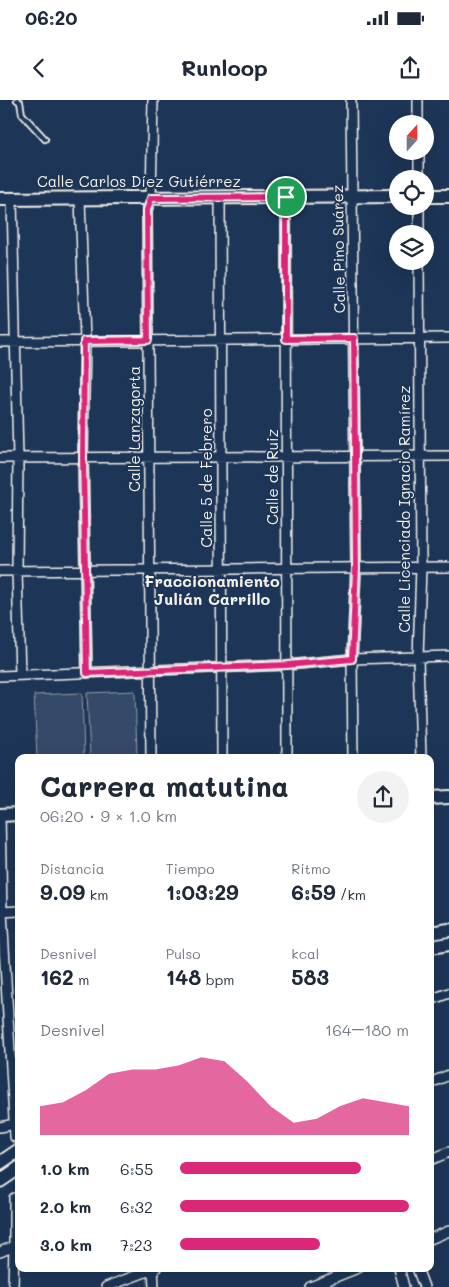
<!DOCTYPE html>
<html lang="es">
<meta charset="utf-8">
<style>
body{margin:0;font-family:Mali,sans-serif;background:#f2f2f3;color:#1f2937;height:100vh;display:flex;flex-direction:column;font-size:19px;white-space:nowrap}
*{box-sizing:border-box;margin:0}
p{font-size:16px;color:#747a83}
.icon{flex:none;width:28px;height:28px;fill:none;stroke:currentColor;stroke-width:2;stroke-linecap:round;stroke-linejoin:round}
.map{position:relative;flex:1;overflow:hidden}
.drawer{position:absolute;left:15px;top:654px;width:419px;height:518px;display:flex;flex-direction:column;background:#fff;border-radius:10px;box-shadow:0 5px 20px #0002}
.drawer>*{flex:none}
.needle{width:32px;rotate:21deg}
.buttons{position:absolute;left:389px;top:15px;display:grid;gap:10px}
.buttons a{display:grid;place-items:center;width:45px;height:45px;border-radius:50%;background:#fff;box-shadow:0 5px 20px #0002;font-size:25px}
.pin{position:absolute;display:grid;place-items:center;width:42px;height:42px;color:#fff;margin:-21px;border:2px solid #fff;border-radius:50%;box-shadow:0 1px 5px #0007}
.round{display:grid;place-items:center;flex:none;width:52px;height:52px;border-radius:26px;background:#f2f2f3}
.overview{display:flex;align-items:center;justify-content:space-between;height:85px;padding:0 25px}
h1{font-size:28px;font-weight:700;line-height:38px}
.metrics{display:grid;grid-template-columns:repeat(3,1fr);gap:8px;height:85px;padding:5px 25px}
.metrics div{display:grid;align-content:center}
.metrics b{font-size:21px;font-weight:700}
.metrics small{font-size:14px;font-weight:400}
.metrics p{font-size:14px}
.chart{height:140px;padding:10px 25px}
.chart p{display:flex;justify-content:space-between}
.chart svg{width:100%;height:90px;margin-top:5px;fill:#db2777;opacity:.7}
ul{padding:0 25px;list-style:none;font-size:16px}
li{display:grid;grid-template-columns:80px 60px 1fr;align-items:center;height:38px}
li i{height:12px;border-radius:6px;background:#db2777}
.status{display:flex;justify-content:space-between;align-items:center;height:35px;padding:0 25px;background:#fff;direction:ltr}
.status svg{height:14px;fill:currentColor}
header{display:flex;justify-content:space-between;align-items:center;height:65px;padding:0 25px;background:#fff;font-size:22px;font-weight:700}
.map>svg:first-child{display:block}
.green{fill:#354a67;stroke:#949ea8}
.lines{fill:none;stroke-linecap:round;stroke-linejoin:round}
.lane-casing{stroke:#f4f1e8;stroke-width:8}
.street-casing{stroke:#f4f1e8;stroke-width:12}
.secondary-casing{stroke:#f4f1e8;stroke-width:16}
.lane{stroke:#1d3557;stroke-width:4.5}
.street{stroke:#1d3557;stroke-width:9}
.secondary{stroke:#1d3557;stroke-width:12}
.route-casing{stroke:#fff;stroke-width:10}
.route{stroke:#db2777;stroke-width:6}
.labels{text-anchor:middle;stroke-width:4;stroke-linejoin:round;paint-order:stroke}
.street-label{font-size:15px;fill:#f4f1e8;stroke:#1d3557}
.neighbourhood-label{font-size:16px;font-weight:bold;fill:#f4f1e8;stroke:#1d3557}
</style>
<div class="status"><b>06:20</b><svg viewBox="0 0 49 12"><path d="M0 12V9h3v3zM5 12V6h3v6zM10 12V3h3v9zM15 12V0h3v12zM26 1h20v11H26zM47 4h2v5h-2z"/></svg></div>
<header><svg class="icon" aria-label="back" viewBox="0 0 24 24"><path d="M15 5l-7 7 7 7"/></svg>Runloop<svg class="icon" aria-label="share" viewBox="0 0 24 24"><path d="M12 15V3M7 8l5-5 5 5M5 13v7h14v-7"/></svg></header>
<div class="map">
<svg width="449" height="1187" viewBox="0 0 449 1187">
<rect width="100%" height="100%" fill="#1d3557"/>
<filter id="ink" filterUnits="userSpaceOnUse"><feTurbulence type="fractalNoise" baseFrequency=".02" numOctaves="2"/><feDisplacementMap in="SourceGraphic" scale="10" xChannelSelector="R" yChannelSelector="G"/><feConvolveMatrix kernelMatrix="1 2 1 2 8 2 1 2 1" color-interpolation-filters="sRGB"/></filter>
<g filter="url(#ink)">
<path class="green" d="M135 591 137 657H90L87 593Z
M82 593 84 657H37L34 595Z"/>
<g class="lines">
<defs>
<path id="lane" d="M17 0 20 2 22 14 45 39"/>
<path id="street" d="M351 0 356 468 352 559 353 658
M418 0V24
M419 51V79
M220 97 222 658
M286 97 287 658
M12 99 18 358 17 471 20 575
M80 99 85 241 83 358 87 573
M419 106V134
M419 161 421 467 418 558 421 658
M0 242 449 238
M0 358 449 356
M0 471 449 467
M0 576 287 565 352 559 449 556
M151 658 147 110 151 98 153 0
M0 715 2 812 15 1037
M0 812 19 811
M430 900 449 893
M430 983 449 975
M0 1027 15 1024
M430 1060 449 1052
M430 1139 449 1131
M0 1152 19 1144
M153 1168 154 1187
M399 1168 404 1187
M417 1168 424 1187
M13 1187 14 1146V1098
M106 1187 156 1168
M310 1187 358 1168"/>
<path id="secondary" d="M425 96H449
M0 99 398 96
M430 698 449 697
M0 715 19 714
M430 833 449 830
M430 847 449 844
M0 1063 19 1050
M0 1081 19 1068"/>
</defs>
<use href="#lane" class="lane-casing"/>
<use href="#street" class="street-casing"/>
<use href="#secondary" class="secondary-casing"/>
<use href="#lane" class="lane"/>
<use href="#street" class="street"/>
<use href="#secondary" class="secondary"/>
</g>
</g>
<g class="lines" filter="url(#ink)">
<defs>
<path id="route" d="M286 97V239L354 238 356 468 352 559 287 565 87 573 83 358 84 241 148 240 147 110 151 98Z"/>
</defs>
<use href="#route" class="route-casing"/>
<use href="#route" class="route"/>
</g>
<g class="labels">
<g class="street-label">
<text x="139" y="87">Calle Carlos Díez Gutiérrez</text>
<text transform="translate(339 149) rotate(-91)" y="5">Calle Pino Suárez</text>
<text transform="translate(135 329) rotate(-90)" y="5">Calle Lanzagorta</text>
<text transform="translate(273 377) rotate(-90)" y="5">Calle de Ruiz</text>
<text transform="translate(207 378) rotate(-90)" y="5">Calle 5 de Febrero</text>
<text transform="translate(405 409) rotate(-90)" y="5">Calle Licenciado Ignacio Ramírez</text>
</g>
<g class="neighbourhood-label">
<text x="212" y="487">Fraccionamiento<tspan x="212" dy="18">Julián Carrillo</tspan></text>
</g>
</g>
</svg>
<div class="buttons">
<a><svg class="needle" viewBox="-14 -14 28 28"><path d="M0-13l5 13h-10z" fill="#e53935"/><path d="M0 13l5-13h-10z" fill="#747a83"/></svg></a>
<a><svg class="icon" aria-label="locate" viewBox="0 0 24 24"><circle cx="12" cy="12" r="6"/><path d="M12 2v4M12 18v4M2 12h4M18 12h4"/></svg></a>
<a><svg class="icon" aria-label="layers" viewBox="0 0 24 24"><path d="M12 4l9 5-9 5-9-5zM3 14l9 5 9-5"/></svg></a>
</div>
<div class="pin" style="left:286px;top:97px;background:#1e9e55"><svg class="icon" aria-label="arrive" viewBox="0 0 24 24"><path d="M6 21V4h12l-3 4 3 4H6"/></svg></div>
<section class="drawer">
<div class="overview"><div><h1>Carrera matutina</h1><p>06:20 · 9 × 1.0 km</p></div><a class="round"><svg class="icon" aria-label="share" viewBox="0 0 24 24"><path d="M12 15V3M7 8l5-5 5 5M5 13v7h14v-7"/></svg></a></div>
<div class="metrics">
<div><p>Distancia</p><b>9.09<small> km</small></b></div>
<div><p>Tiempo</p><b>1:03:29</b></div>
<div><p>Ritmo</p><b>6:59<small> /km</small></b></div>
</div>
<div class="metrics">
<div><p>Desnivel</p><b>162<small> m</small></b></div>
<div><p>Pulso</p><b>148<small> bpm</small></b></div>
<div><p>kcal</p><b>583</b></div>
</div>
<div class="chart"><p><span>Desnivel</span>164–180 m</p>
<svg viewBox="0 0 160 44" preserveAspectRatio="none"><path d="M0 44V30L10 28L20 22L30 14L40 12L50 12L60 10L70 6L80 8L90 18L100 30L110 38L120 36L130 30L140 26L150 28L160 30V44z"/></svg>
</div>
<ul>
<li><b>1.0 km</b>6:55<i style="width:79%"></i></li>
<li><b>2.0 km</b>6:32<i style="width:100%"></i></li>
<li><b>3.0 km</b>7:23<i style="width:61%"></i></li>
</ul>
</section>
</div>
